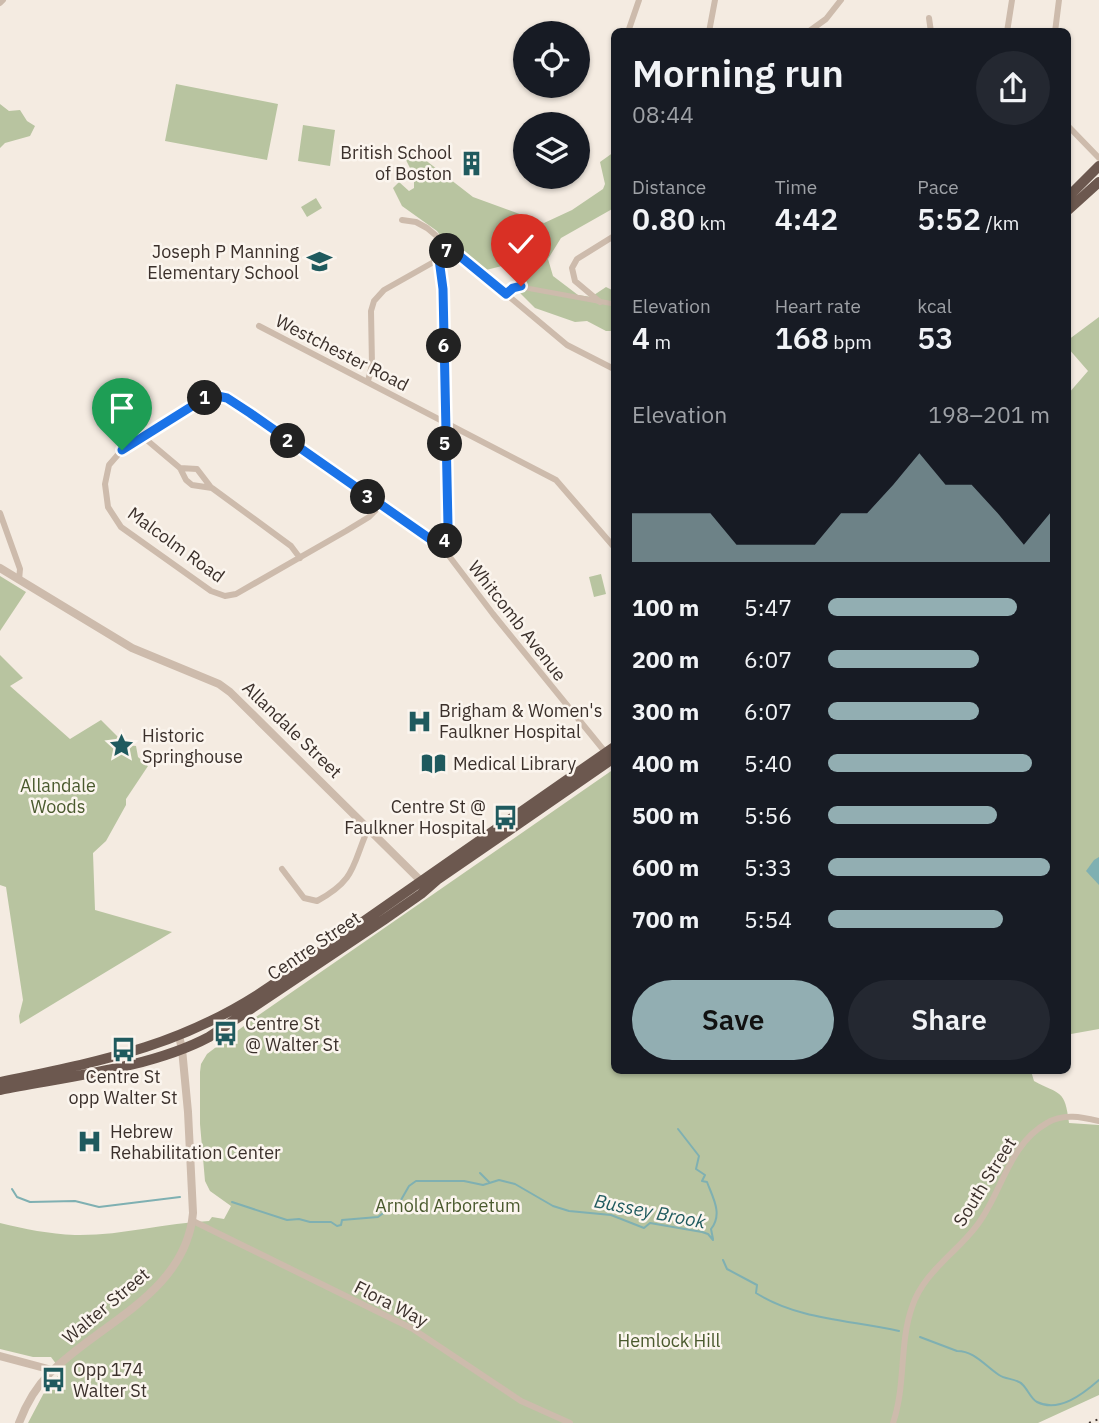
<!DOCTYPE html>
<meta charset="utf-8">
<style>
body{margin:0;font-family:"IBM Plex Sans",sans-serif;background:#242831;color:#f1f3f6;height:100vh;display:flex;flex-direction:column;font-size:26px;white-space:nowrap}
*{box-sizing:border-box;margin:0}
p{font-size:23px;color:#9ea1a6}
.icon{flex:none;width:38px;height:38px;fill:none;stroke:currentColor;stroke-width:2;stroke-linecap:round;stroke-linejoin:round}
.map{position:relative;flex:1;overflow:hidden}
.sheet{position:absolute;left:611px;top:28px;width:460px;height:1046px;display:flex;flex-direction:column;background:#171b24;border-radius:10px;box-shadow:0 2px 5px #0004}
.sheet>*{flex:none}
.controls{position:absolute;left:513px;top:21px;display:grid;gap:14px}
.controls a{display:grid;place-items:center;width:77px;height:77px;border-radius:50%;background:#171b24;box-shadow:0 2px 5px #0004;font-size:35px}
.pin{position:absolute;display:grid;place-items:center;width:60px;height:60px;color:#fff;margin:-72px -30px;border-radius:50% 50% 50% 0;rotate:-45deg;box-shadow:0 0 7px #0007}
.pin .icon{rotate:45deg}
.km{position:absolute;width:35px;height:35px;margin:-18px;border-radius:50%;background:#222;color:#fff;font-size:19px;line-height:35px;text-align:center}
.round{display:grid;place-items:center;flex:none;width:74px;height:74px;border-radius:37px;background:#242831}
.summary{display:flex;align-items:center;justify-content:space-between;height:119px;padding:0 21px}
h1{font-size:38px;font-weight:600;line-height:52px}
.figures{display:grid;grid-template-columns:repeat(3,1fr);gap:10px;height:119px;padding:7px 21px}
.figures div{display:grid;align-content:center}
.figures b{font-size:30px;font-weight:600}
.figures small{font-size:19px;font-weight:400}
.figures p{font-size:19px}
.chart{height:196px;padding:14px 21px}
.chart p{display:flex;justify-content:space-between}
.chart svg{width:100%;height:126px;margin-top:7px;fill:#92aeb2;opacity:.7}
.action{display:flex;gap:14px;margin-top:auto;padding:14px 21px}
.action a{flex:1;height:80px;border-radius:42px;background:#92aeb2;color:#111;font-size:28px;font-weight:600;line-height:80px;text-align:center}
.action a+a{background:#242831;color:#f1f3f6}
ul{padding:0 21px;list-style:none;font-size:23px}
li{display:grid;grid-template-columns:112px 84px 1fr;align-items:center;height:52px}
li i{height:18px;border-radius:9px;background:#92aeb2}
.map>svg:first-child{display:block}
.green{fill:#b8c4a0}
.water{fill:#7fb0b2}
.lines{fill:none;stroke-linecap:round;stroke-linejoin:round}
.stream{stroke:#7fb0b2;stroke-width:2}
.pedestrian{stroke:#cdbbac;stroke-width:5}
.minor{stroke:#cdbbac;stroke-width:6}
.tertiary{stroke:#cdbbac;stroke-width:8}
.trunk{stroke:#6c584f;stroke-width:10}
.rail{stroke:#3b302b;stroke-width:2;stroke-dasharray:2 5;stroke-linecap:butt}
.route-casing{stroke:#fff;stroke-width:14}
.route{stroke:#1a73e8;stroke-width:9}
.labels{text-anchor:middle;stroke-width:5;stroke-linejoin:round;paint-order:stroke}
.poi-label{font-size:18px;fill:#3b302b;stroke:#fbf5ee;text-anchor:start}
.street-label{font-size:18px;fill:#3b302b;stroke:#fbf5ee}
.park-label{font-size:18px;fill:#4a5a2e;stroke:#fbf5ee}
.water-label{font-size:19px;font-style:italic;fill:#1f5a5e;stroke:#fbf5ee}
</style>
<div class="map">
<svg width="1099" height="1423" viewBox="0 0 1099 1423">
<rect width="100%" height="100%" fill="#f4ebe1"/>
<path class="green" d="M176 84 278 104 267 160 165 141Z
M0 104 9 111 20 110 27 121 35 126 30 136 5 143 0 148Z
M303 125 335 130 330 166 298 161Z
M409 152H415L473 197 544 223 572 210 603 189 605 184 600 162 614 152V208L561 238 548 259 553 276 578 295 591 297 606 287 614 291V331H606L587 321 575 322 535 308 519 292 521 268 506 265 486 270 448 246 437 231 402 206 393 188 399 182 409 191 414 188V176L406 160Z
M316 198 322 208 307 217 301 207Z
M1099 317V1029L1071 1034H1068V394L1088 371 1068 348V340Z
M601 574 606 594 594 597 589 577Z
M0 576 26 592 0 631Z
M0 655 23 678 10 686 70 739 101 720 126 745 136 746 138 757 148 766 126 799V805L106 841 93 853 95 910 172 932 20 1024 19 1016 23 1000 6 887 0 885Z
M614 769V1071H1031L1034 1081C1060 1095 1065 1089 1069 1123L1099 1125V1395L1038 1423H28L47 1387 62 1372 51 1357H33L0 1349V1223C25 1229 49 1234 75 1235 120 1236 164 1223 209 1221L212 1217 224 1219 231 1206 210 1191 205 1181 200 1124V1072L201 1064 207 1054 253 1019Z"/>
<path class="water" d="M1099 857V885L1086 871 1094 860Z"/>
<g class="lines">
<path class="stream" d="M678 1129 699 1156 696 1169 705 1175 702 1181 707 1182C713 1198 723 1214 711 1229L713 1239
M480 1173 489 1182
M12 1189 17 1197 30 1202 75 1201 99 1207 180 1197
M232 1202 287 1220 299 1219 310 1222H331L337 1226 341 1225 342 1220 378 1217 401 1200 409 1186 416 1181H464L483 1185 499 1180 515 1184 553 1206 569 1211 611 1215 644 1228 650 1223 702 1232 708 1234 713 1240
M723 1260 727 1269 757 1285 756 1293C799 1320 851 1320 899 1331
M920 1337 957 1351C975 1351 985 1366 999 1375 1006 1380 1017 1378 1023 1385 1028 1390 1031 1399 1037 1402 1059 1413 1083 1394 1099 1380"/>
<path class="pedestrian" d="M506 294 513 288 521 287 614 304"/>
<path class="minor" d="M0 3 3 0
M929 18 931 32
M628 32 639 0
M709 32 715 0
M808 32 826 19 841 0
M1007 32 1012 0
M1055 32 1059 0
M1068 126 1099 158
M402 220 416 222 427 228 567 345 614 369
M439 259 443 289 448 526 443 548
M600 302 575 281 572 268 577 259 614 236
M259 326 556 480 614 547
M368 381 372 365 371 311 374 301 384 290 439 259 450 248
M142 436 180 468 186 480 192 485 212 488 291 546 300 558
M180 468 197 469 210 486
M380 506 369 517 346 531 236 594 225 596 211 591 121 527 108 507 105 484 109 465 122 450 205 398 213 395 227 398 443 548 493 614 606 753
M0 513 20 569 19 580
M282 869 304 898 317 901C358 879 352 863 369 827
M193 1221 413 1329 521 1401 570 1423
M893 1423C906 1385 899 1344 912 1307 924 1271 957 1253 978 1224 1002 1192 1009 1144 1047 1123 1063 1113 1082 1117 1099 1121"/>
<path class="tertiary" d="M0 568 132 648 219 684 230 692 424 884
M0 1356 52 1370
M19 1423C26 1404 36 1387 50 1373 98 1324 186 1293 193 1213L188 1112 182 1049 179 1036"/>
<path class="trunk" d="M1068 197 1099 166
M1068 210 1099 182
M0 1082C102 1061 183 1046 271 986L614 747
M0 1090C65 1077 151 1068 209 1037L385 919 421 894 437 880 614 758"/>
<path class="rail" d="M1089 1423 1099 1419"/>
</g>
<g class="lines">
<defs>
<path id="route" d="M122 450 205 398 213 395 227 398 250 413 443 548 448 526 443 289 439 259 450 248 506 294 513 288 521 286"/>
</defs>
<use href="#route" class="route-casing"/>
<use href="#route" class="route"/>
</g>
<defs>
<symbol id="building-bare" viewBox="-9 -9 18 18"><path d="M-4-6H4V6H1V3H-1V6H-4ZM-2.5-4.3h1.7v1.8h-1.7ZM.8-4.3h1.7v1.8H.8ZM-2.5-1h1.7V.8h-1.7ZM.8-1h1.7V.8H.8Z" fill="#1f5a5e" stroke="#fbf5ee" stroke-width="2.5" paint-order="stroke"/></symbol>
<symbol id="school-bare" viewBox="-9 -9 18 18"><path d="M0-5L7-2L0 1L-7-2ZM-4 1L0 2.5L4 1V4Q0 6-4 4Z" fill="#1f5a5e" stroke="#fbf5ee" stroke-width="2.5" paint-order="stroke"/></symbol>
<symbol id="hospital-bare" viewBox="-9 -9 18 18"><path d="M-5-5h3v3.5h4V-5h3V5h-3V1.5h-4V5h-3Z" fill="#1f5a5e" stroke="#fbf5ee" stroke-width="2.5" paint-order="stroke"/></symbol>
<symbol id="sight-bare" viewBox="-9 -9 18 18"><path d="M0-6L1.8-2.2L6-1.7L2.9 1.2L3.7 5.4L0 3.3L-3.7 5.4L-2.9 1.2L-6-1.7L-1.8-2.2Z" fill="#1f5a5e" stroke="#fbf5ee" stroke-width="2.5" paint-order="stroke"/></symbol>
<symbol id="library-bare" viewBox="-9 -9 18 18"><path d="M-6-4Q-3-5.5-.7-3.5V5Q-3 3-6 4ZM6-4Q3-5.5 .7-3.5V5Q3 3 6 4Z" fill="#1f5a5e" stroke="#fbf5ee" stroke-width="2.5" paint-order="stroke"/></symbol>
<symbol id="bus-bare" viewBox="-9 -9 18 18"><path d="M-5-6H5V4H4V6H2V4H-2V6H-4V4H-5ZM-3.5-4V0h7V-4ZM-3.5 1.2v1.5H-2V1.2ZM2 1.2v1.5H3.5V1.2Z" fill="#1f5a5e" stroke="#fbf5ee" stroke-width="2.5" paint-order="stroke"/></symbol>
</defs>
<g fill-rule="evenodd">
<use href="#building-bare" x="454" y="146" width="35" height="35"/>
<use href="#school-bare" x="302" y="244" width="35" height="35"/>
<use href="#hospital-bare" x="402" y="704" width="35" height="35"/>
<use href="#sight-bare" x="104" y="728" width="35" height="35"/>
<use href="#library-bare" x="416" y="746" width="35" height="35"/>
<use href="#bus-bare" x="488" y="800" width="35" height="35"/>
<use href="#bus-bare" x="208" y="1016" width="35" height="35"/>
<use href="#bus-bare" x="106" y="1032" width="35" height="35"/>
<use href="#hospital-bare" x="72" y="1124" width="35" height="35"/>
<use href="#bus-bare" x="36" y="1362" width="35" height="35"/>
</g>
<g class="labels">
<g class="poi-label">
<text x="452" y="159" text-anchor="end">British School<tspan x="452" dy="21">of Boston</tspan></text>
<text x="299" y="258" text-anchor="end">Joseph P Manning<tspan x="299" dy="21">Elementary School</tspan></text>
<text x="439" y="717">Brigham &amp; Women's<tspan x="439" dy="21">Faulkner Hospital</tspan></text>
<text x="142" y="742">Historic<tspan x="142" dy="21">Springhouse</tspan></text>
<text x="453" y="770">Medical Library</text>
<text x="486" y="813" text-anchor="end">Centre St @<tspan x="486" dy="21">Faulkner Hospital</tspan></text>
<text x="245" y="1030">Centre St<tspan x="245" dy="21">@ Walter St</tspan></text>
<text x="123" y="1083" text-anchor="middle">Centre St<tspan x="123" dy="21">opp Walter St</tspan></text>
<text x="110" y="1138">Hebrew<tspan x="110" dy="21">Rehabilitation Center</tspan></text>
<text x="73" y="1376">Opp 174<tspan x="73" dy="21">Walter St</tspan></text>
</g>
<g class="street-label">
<text transform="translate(342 353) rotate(27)" y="6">Westchester Road</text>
<text transform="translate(176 545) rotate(36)" y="6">Malcolm Road</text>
<text transform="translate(517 621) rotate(52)" y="6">Whitcomb Avenue</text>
<text transform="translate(292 730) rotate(44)" y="6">Allandale Street</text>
<text transform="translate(314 946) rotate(-34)" y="6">Centre Street</text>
<text transform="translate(985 1182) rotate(-58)" y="6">South Street</text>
<text transform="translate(391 1304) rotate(27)" y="6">Flora Way</text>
<text transform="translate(106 1306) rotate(-40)" y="6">Walter Street</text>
</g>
<g class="park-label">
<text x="58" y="792">Allandale<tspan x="58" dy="21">Woods</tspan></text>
<text x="448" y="1212">Arnold Arboretum</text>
<text x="669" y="1347">Hemlock Hill</text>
</g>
<g class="water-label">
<text transform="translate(650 1211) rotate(11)" y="7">Bussey Brook</text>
</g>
</g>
</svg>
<div class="controls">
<a><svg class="icon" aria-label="locate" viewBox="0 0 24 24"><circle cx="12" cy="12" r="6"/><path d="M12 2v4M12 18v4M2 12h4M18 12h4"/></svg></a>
<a><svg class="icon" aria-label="layers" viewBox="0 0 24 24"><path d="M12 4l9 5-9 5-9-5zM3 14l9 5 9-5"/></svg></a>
</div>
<div class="pin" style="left:122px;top:450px;background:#1e9e55"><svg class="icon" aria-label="arrive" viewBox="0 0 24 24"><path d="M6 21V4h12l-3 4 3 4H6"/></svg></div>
<div class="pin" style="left:521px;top:286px;background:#d93025"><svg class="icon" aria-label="check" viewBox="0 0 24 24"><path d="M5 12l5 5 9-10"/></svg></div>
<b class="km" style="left:205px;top:398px">1</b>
<b class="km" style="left:288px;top:441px">2</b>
<b class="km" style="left:368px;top:497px">3</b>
<b class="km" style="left:445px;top:541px">4</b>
<b class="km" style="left:445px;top:444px">5</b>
<b class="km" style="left:444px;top:346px">6</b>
<b class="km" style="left:447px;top:251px">7</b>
<section class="sheet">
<div class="summary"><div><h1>Morning run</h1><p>08:44</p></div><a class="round"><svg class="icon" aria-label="share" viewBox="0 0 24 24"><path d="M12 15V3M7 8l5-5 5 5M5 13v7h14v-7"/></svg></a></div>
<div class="figures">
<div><p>Distance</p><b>0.80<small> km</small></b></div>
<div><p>Time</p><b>4:42</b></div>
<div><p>Pace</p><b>5:52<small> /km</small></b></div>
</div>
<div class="figures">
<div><p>Elevation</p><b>4<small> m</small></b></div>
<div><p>Heart rate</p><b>168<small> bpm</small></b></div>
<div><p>kcal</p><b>53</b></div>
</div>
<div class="chart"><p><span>Elevation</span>198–201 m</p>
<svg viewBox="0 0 160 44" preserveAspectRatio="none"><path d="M0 44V27L10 27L20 27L30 27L40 38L50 38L60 38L70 38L80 27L90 27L100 17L110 6L120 17L130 17L140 27L150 38L160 27V44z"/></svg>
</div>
<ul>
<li><b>100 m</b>5:47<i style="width:85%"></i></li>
<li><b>200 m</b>6:07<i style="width:68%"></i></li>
<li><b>300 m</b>6:07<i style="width:68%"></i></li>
<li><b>400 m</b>5:40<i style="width:92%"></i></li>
<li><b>500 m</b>5:56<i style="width:76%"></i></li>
<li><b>600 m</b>5:33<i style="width:100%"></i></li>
<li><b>700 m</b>5:54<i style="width:79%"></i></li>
</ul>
<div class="action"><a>Save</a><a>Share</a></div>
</section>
</div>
